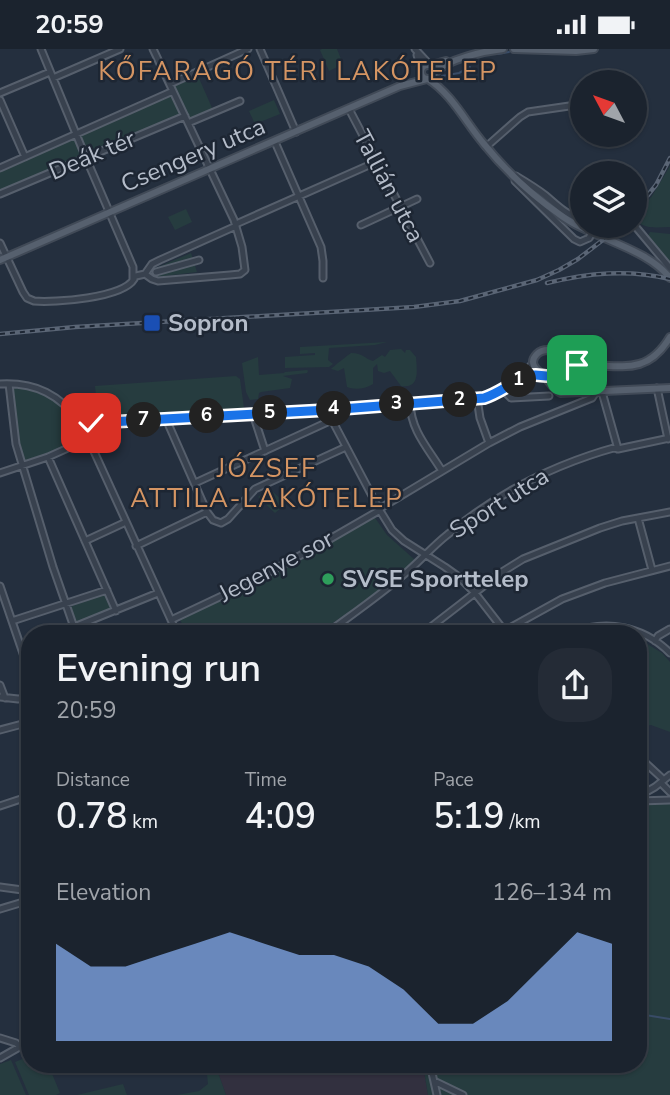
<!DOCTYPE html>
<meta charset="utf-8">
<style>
body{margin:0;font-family:"Nunito Sans",sans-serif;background:#242b36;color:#f1f3f6;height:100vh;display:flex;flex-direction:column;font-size:26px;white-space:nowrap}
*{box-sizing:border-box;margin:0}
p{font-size:23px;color:#a0a4aa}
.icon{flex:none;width:38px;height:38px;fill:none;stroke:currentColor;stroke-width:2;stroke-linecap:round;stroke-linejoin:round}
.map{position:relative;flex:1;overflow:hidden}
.details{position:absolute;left:21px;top:576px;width:626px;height:448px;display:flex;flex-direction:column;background:#1b232e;border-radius:28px;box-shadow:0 2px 5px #0004,0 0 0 2px #39404a}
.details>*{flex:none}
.needle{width:46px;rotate:311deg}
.tools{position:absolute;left:570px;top:21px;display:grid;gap:14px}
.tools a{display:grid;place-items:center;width:77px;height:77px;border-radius:50%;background:#1b232e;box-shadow:0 2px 5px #0004,0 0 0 2px #39404a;font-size:35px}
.pin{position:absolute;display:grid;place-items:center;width:60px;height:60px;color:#fff;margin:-30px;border-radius:14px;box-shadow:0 4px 10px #0006}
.km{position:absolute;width:35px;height:35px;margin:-18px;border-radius:50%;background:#222;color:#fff;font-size:19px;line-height:35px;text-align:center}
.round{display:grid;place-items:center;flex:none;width:74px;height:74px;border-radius:28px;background:#242b36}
.head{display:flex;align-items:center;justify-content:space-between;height:119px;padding:0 35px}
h1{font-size:38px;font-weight:600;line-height:52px}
.stats{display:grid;grid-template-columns:repeat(3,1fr);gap:10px;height:119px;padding:7px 35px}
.stats div{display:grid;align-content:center}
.stats b{font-size:35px;font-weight:600}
.stats small{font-size:19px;font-weight:400}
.stats p{font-size:19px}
.chart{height:196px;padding:14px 35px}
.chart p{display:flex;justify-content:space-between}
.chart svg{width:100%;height:126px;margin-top:7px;fill:#8ab4f8;opacity:.7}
.status{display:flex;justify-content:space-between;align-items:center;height:49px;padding:0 35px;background:#1b232e;direction:ltr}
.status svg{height:19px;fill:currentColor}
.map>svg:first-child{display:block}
.medical{fill:#32303f}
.green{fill:#263c3f}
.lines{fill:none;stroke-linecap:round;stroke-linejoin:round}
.stream{stroke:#394c67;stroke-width:2}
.minor-casing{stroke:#565f6c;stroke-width:9}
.major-casing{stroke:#414a57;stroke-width:10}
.minor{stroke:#38414e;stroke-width:5}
.major{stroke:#56606e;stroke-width:6}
.rail-casing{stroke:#5a6575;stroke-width:4.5}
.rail{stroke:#1d2633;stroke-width:2;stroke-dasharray:5;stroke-linecap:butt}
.minor-bridge-casing{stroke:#565f6c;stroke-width:9;stroke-linecap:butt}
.minor-bridge{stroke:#38414e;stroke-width:5}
.route-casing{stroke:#fff;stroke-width:14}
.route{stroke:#1a73e8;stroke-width:9}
.transit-dot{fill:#1a4fb4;stroke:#1d2633;stroke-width:2.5}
.leisure-dot{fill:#2e9e5b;stroke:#1d2633;stroke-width:2.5}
.labels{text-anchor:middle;stroke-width:5;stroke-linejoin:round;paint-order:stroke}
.street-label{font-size:24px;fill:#b4bcc9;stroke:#1d2633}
.poi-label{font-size:24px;font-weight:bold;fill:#b4bcc9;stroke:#1d2633;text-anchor:start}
.neighbourhood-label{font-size:26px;letter-spacing:2px;fill:#d59563;stroke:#1d2633}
</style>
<div class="status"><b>20:59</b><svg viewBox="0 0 49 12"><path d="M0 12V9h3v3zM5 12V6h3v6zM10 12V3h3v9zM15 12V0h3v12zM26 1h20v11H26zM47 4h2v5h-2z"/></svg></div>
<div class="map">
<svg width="670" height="1046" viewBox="0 0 670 1046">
<rect width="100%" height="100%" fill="#242f3e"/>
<path class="medical" d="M215 1015H423L428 1046H226Z"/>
<path class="green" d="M322 0H337L343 15 329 22 320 1Z
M198 27 213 61 190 72 174 37Z
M171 45 181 68 88 107 79 87Z
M274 51 280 65 255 75 249 62Z
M75 88 83 109 0 144V120Z
M670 117V178C657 178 646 181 635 171V167L652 147Z
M186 160 192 173 175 181 168 168Z
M650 183 670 185V214L647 189Z
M191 204 197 223 157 228 151 221Z
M387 293 375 296 329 299 328 311 333 315 329 318 285 319V308L315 306V304L300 305V298Z
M401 300 405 304 406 301H410L416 308C417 322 420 340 401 337L390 322 384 324 378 322 377 315 373 319V335C366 340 354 341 347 338L344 319 338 322 331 320C333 318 348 306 351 304 363 304 365 310 373 312L382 306 385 308 390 301Z
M258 308 259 326 284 324 285 323 307 321 308 322 307 324 283 327 292 330 290 339 261 343 259 344 258 350 250 351 246 343 242 314Z
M236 327 240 330 244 359 123 367H98L95 337Z
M16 339C45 341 75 359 83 388L78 393 26 412C15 392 15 363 12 341Z
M269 439 286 455 275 464 258 448Z
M373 466 387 486 415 511 404 522 359 556 318 584H187L179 569Z
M105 545 112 561 76 574 70 558Z
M639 590 662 604 670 613V683L651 676 645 677 639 675Z
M670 751V1046H428L423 1015H639V754Z
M30 1007V1015H48L60 1044 56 1046H29L15 1013Z
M11 1011 26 1046H0V1015Z
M206 1015H215L226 1046H177L199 1042 208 1035Z
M123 1035 127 1046H77Z"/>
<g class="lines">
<path class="stream" d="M498 5 509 3
M442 27 459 24 470 18
M639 965 670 970"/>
<defs>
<path id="minor" d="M41 0 86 109 133 218V231
M260 0 296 83
M415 0 429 15
M417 6 421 20
M53 29 120 0
M170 35 248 0
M0 44 50 23
M0 51 25 108
M349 60 430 214
M188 74 240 52
M275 93 321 198 323 212V229
M486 98 520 68 528 63 583 55
M0 119 173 42
M516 127C526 133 536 139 545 146 556 155 568 168 583 170
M515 132 574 190 580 193 589 189
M0 145 185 67
M236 175 376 113
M361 176 417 150
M635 177 670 219
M593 182 598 177
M0 194 23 243 27 249 34 252C54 254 123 249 134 230
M156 223 199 211
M145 225 152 230 158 232 230 226 240 225 245 221 242 198 234 171 153 0
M136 227 145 225 152 215 160 211 236 177
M519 331 532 326H541
M0 335C36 333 60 346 81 374L177 584
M9 335 16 395 53 518 76 584
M657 339 668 390
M502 340 511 349 549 347
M602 343 618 400 670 389
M477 349 480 369 489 394
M410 354C411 382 428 399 442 422
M328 361 332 371 379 460 392 481 404 492 445 518 459 528 475 544 506 584
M253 365 265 402
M166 370 207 463
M81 374 328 361 481 349C501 345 521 330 533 314
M48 408 116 562
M0 424 48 408 88 390
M195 434 332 371
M379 460 489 394 520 378 592 349 596 343
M638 469 652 521
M85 492 126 473
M136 497 207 463 213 471 221 474 228 470 255 440 346 398
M0 537 30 625
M171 571 245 536 316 498 380 461
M12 572 107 541
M74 578 158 544
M504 582 562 550 605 534 670 517
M327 584C354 564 382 545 408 522 421 511 433 497 447 486 496 445 555 415 617 398
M423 584 502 523 523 510 600 479 622 472 670 463
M571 584C606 570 643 577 670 604
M655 592 658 587 670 580
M0 636 5 649
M0 648 18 650 30 649
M0 681 30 673
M639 708 664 731
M661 734 670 743
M639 747 655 738 670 726
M639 752 670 751
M0 757 30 747
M0 838 30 842
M0 860 30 851
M0 989 16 994 19 997
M0 1009 30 992
M430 1015 437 1046
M434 1032 463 1046"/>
<path id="major" d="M514 0 576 2 594 0
M421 23a7 7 0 1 1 14 0a7 7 0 1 1-14 0Z
M431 16 446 12
M435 24C447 10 485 2 503 0
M428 30C452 45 466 74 484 95 505 121 532 146 559 165 592 190 646 198 670 229
M0 211 400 37 427 30
M585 316C578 314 569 313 562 310 557 308 554 302 548 301 544 301 540 302 537 305 527 315 538 322 545 328 551 334 553 340 561 344L670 339
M557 322C563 317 569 316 577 316 616 314 645 330 670 288"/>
</defs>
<use href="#minor" class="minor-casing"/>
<use href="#major" class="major-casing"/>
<use href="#minor" class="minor"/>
<use href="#major" class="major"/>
<defs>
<path id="rail" d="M635 162 656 136 670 109
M547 234C588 224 628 220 670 230
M0 285 75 278 414 258 460 252 537 231 559 221 578 210 621 177"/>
</defs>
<use href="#rail" class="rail-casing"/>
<use href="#rail" class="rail"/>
<defs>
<path id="minor-bridge" d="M589 189 593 182"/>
</defs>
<use href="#minor-bridge" class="minor-bridge-casing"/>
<use href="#minor-bridge" class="minor-bridge"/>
</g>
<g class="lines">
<defs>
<path id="route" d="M91 374 328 361 484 349C500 344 513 332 530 327 537 324 545 329 552 326 558 323 555 321 561 318 565 316 572 316 577 316"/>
</defs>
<use href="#route" class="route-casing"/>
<use href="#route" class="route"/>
</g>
<rect class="transit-dot" x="143" y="265" width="18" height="18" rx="3.5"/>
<circle class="leisure-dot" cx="328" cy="530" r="7"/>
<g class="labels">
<g class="street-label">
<text transform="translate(92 106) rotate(-23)" y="8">Deák tér</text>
<text transform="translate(193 106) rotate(-23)" y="8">Csengery utca</text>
<text transform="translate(389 137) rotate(62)" y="8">Tallián utca</text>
<text transform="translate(499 454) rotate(-32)" y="8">Sport utca</text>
<text transform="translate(276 517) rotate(-28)" y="8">Jegenye sor</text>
</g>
<g class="poi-label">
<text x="168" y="282">Sopron</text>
<text x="342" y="538">SVSE Sporttelep</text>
</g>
<g class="neighbourhood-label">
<text x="298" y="31">KŐFARAGÓ TÉRI LAKÓTELEP</text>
<text x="267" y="428">JÓZSEF<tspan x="267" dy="30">ATTILA-LAKÓTELEP</tspan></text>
</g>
</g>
</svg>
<div class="tools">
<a><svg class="needle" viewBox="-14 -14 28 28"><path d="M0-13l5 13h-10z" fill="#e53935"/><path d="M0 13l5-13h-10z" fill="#a0a4aa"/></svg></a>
<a><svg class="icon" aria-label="layers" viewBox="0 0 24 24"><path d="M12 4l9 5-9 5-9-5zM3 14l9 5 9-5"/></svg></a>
</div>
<div class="pin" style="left:577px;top:316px;background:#1e9e55"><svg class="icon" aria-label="arrive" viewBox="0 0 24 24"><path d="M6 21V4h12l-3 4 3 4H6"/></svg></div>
<div class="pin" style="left:91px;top:374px;background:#d93025"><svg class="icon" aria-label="check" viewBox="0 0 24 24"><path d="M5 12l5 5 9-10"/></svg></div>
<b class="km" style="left:519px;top:331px">1</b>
<b class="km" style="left:460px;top:351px">2</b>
<b class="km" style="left:397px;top:355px">3</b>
<b class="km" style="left:334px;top:360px">4</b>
<b class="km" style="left:270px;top:364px">5</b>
<b class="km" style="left:207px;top:367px">6</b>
<b class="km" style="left:144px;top:371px">7</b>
<section class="details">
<div class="head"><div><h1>Evening run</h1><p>20:59</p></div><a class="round"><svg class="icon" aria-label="share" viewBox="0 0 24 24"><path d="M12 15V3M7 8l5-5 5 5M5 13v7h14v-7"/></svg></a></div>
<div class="stats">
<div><p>Distance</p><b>0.78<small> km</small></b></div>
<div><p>Time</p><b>4:09</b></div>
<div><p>Pace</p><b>5:19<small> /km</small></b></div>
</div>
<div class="chart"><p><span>Elevation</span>126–134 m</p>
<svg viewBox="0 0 160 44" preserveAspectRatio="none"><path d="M0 44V10L10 18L20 18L30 14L40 10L50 6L60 10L70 14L80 14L90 18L100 26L110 38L120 38L130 30L140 18L150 6L160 10V44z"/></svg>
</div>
</section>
</div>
